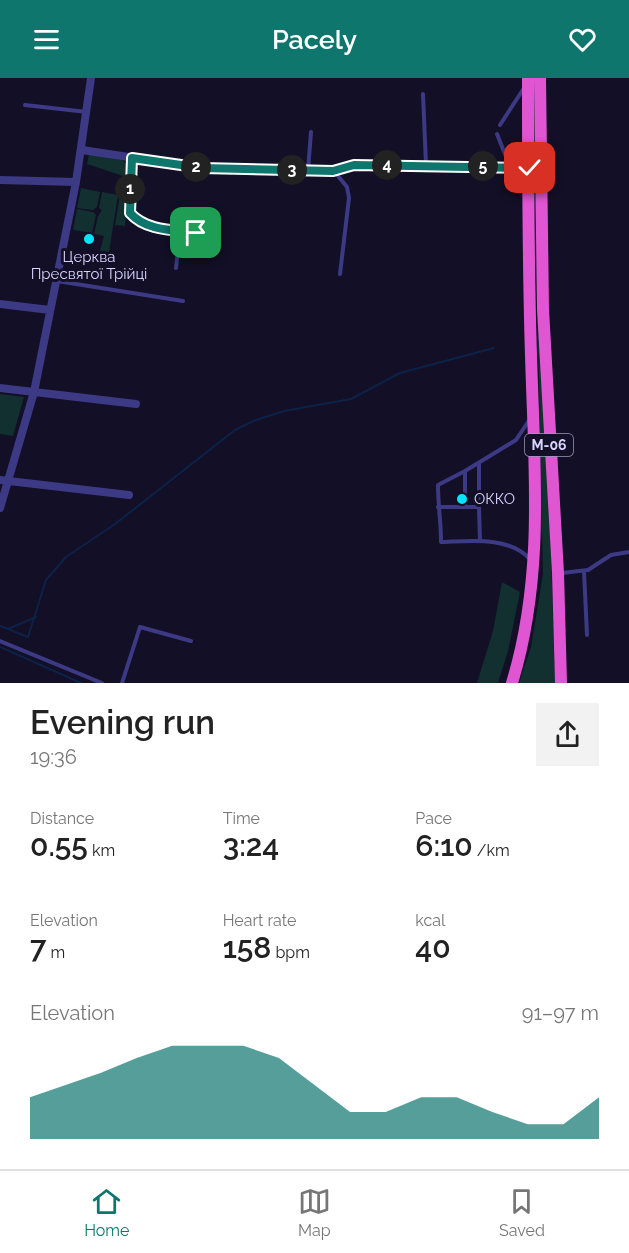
<!DOCTYPE html>
<meta charset="utf-8">
<style>
body{margin:0;font-family:Raleway,sans-serif;background:#f2f2f2;color:#222;height:100vh;display:flex;flex-direction:column;font-size:22px;white-space:nowrap}
*{box-sizing:border-box;margin:0}
p{font-size:20px;color:#767676}
.icon{flex:none;width:33px;height:33px;fill:none;stroke:currentColor;stroke-width:2;stroke-linecap:round;stroke-linejoin:round}
.map{position:relative;height:605px;overflow:hidden}
.side{display:flex;flex-direction:column;background:#fff;flex:1}
.side>*{flex:none}
.pin{position:absolute;display:grid;place-items:center;width:51px;height:51px;color:#fff;margin:-26px;border-radius:12px;box-shadow:0 3px 9px #0006}
.km{position:absolute;width:30px;height:30px;margin:-15px;border-radius:50%;background:#222;color:#fff;font-size:16px;line-height:30px;text-align:center}
.round{display:grid;place-items:center;flex:none;width:63px;height:63px;border-radius:0px;background:#f2f2f2}
.headline{display:flex;align-items:center;justify-content:space-between;height:102px;padding:0 30px}
h1{font-size:33px;font-weight:600;line-height:45px}
.stats{display:grid;grid-template-columns:repeat(3,1fr);gap:9px;height:102px;padding:6px 30px}
.stats div{display:grid;align-content:center}
.stats b{font-size:30px;font-weight:600}
.stats small{font-size:16px;font-weight:400}
.stats p{font-size:16px}
.chart{height:168px;padding:12px 30px}
.chart p{display:flex;justify-content:space-between}
.chart svg{width:100%;height:108px;margin-top:6px;fill:#0f766e;opacity:.7}
header{display:flex;justify-content:space-between;align-items:center;height:78px;padding:0 30px;background:#0f766e;color:#fff;font-size:27px;font-weight:600}
.dock{display:flex;justify-content:space-around;align-items:center;height:84px;border-top:2px solid #e0e0e0;background:#fff;font-size:16px;color:#767676}
.dock a{display:grid;justify-items:center;gap:3px}
.dock .selected{color:#0f766e}
.map>svg:first-child{display:block}
.green{fill:#12302f}
.lines{fill:none;stroke-linecap:round;stroke-linejoin:round}
.stream{stroke:#0c2248;stroke-width:2}
.service{stroke:#3d3a85;stroke-width:4}
.minor{stroke:#3d3a85;stroke-width:8}
.trunk{stroke:#e055d1;stroke-width:12}
.route-casing{stroke:#fff;stroke-width:12}
.route{stroke:#0f766e;stroke-width:8}
.poi-dot{fill:#00e5ff;stroke:#130f26;stroke-width:2}
.labels{text-anchor:middle;stroke-width:6;stroke-linejoin:round;paint-order:stroke}
.shield{fill:#130f26;stroke:#9e99be;stroke-width:1.5}
.shield-label{font-size:14px;font-weight:bold;fill:#d9d4ff}
.poi-label{font-size:15px;fill:#d9d4ff;stroke:#130f26}
</style>
<header><svg class="icon" aria-label="menu" viewBox="0 0 24 24"><path d="M4 6h16M4 12h16M4 18h16"/></svg>Pacely<svg class="icon" aria-label="heart" viewBox="0 0 24 24"><path d="M12 20l-8-8c-3-5 5-10 8-4 3-6 11-1 8 4z"/></svg></header>
<div class="map">
<svg width="629" height="605" viewBox="0 0 629 605">
<rect width="100%" height="100%" fill="#130f26"/>
<path class="green" d="M532 0H536L555 605H519L531 569 543 496Z
M89 76 122 82 128 87 125 148 115 147 123 98 87 86Z
M81 110 100 114 97 129 93 132 77 130Z
M102 114 118 117 109 174 100 173 104 158 94 156 98 138 102 132 99 130Z
M77 131 93 134 96 137 92 155 73 152Z
M0 316 24 319 13 358 0 356Z
M502 504 520 514 508 573 498 605H477L493 553Z"/>
<g class="lines">
<path class="stream" d="M0 548 28 559 46 502 66 479 115 446 235 352 256 342 284 333 351 321 400 295 494 270
M8 551 36 539
M0 569 81 605"/>
<path class="service" d="M423 16 426 87
M25 27 87 34
M500 47 524 10
M497 56 510 89
M132 81 130 135C146 153 174 152 196 155
M308 92 311 54
M334 93 347 109 349 120 340 196
M176 190 180 153
M57 203 183 223
M479 385V429
M465 393 438 407C438 427 441 444 441 464 471 463 508 458 530 481
M438 429H465
M480 463 479 429H465V393L516 362 530 341
M584 493 587 557
M562 495 588 492 611 477 629 474
M0 563 102 605
M122 605 140 549 191 563"/>
<path class="minor" d="M82 72 202 90 333 93 354 87 530 90
M0 102 76 104
M0 226 50 232
M0 310 136 326
M0 402 129 417
M0 430 34 314 76 104 91 0"/>
<path class="trunk" d="M540 0 543 231 558 495 561 605
M512 605C545 497 534 388 531 277 528 185 528 92 528 0"/>
</g>
<g class="lines">
<defs>
<path id="route" d="M196 155C174 152 146 153 130 135L132 80 202 90 333 93 354 87 530 90"/>
</defs>
<use href="#route" class="route-casing"/>
<use href="#route" class="route"/>
</g>
<g class="poi-dot">
<circle cx="89" cy="161" r="6"/>
<circle cx="462" cy="421" r="6"/>
</g>
<g class="labels">
<rect class="shield" x="525" y="356" width="48" height="22" rx="4.5"/>
<g class="shield-label">
<text x="549" y="372">М-06</text>
</g>
<g class="poi-label">
<text x="89" y="184">Церква<tspan x="89" dy="17">Пресвятої Трійці</tspan></text>
<text x="474" y="426" text-anchor="start">ОККО</text>
</g>
</g>
</svg>
<div class="pin" style="left:196px;top:155px;background:#1e9e55"><svg class="icon" aria-label="arrive" viewBox="0 0 24 24"><path d="M6 21V4h12l-3 4 3 4H6"/></svg></div>
<div class="pin" style="left:530px;top:90px;background:#d93025"><svg class="icon" aria-label="check" viewBox="0 0 24 24"><path d="M5 12l5 5 9-10"/></svg></div>
<b class="km" style="left:130px;top:111px">1</b>
<b class="km" style="left:196px;top:89px">2</b>
<b class="km" style="left:292px;top:92px">3</b>
<b class="km" style="left:387px;top:87px">4</b>
<b class="km" style="left:483px;top:88px">5</b>
</div>
<section class="side">
<div class="headline"><div><h1>Evening run</h1><p>19:36</p></div><a class="round"><svg class="icon" aria-label="share" viewBox="0 0 24 24"><path d="M12 15V3M7 8l5-5 5 5M5 13v7h14v-7"/></svg></a></div>
<div class="stats">
<div><p>Distance</p><b>0.55<small> km</small></b></div>
<div><p>Time</p><b>3:24</b></div>
<div><p>Pace</p><b>6:10<small> /km</small></b></div>
</div>
<div class="stats">
<div><p>Elevation</p><b>7<small> m</small></b></div>
<div><p>Heart rate</p><b>158<small> bpm</small></b></div>
<div><p>kcal</p><b>40</b></div>
</div>
<div class="chart"><p><span>Elevation</span>91–97 m</p>
<svg viewBox="0 0 160 44" preserveAspectRatio="none"><path d="M0 44V27L10 22L20 17L30 11L40 6L50 6L60 6L70 11L80 22L90 33L100 33L110 27L120 27L130 33L140 38L150 38L160 27V44z"/></svg>
</div>
</section>
<nav class="dock">
<a class="selected"><svg class="icon" aria-label="home" viewBox="0 0 24 24"><path d="M3 11l9-7 9 7M6 9v11h12V9"/></svg>Home</a>
<a><svg class="icon" aria-label="map" viewBox="0 0 24 24"><path d="M3 6l6-2 6 2 6-2v14l-6 2-6-2-6 2zM9 4v14M15 6v14"/></svg>Map</a>
<a><svg class="icon" aria-label="saved" viewBox="0 0 24 24"><path d="M7 4h10v16l-5-4-5 4z"/></svg>Saved</a>
</nav>
